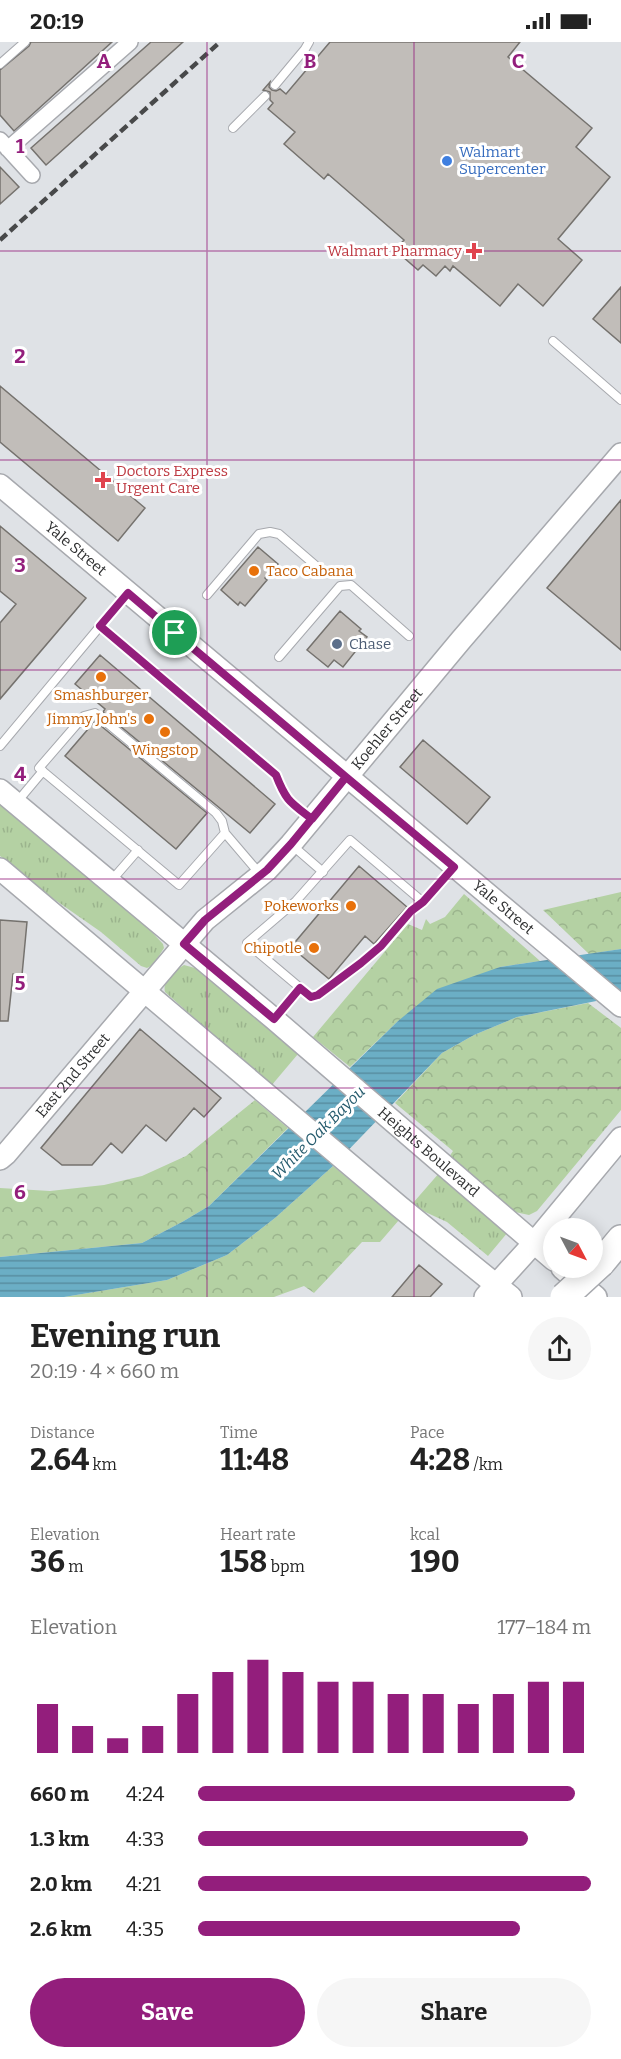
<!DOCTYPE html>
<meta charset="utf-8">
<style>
body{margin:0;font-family:Bitter,serif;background:#f6f6f6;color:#222;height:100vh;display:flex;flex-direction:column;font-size:22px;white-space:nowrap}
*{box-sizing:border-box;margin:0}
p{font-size:20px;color:#767676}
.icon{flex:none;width:33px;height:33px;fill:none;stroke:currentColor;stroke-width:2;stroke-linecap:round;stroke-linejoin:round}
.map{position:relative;height:1255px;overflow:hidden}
.side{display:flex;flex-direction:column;background:#fff;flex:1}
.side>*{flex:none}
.needle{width:39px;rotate:131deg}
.tools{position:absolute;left:543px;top:1176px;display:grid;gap:12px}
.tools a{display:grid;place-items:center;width:60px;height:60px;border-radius:50%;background:#fff;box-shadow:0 3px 15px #0003;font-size:30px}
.pin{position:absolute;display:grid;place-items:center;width:51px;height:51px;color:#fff;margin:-26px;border:3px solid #fff;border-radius:50%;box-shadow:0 2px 6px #0007}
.round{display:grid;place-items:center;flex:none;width:63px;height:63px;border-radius:32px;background:#f6f6f6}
.headline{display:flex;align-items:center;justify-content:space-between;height:102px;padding:0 30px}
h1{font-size:33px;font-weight:700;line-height:45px}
.figures{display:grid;grid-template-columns:repeat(3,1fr);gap:9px;height:102px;padding:6px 30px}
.figures div{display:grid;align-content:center}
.figures b{font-size:30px;font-weight:700}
.figures small{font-size:16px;font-weight:400}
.figures p{font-size:16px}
.chart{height:168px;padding:12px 30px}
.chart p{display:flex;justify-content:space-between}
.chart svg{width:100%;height:108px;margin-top:6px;stroke:#931e7c;stroke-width:6}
.cta{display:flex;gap:12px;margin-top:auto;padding:12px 30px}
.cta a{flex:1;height:69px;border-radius:36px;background:#931e7c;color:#fff;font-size:24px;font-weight:700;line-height:69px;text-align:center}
.cta a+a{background:#f6f6f6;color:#222}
ul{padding:0 30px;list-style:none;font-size:20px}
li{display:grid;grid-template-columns:96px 72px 1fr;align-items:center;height:45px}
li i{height:15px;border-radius:8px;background:#931e7c}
.status{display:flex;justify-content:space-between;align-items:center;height:42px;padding:0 30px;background:#fff;direction:ltr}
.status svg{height:16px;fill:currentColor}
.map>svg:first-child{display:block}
.grass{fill:url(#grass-tufts)}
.forest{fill:url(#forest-crowns)}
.water{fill:url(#water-rules)}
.building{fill:#c1bdb9;stroke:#75726e;stroke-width:1.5}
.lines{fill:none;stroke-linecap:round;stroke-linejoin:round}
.lane-casing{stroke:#a7a9ae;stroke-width:10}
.street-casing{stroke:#a7a9ae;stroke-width:18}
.secondary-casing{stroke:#a7a9ae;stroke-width:24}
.highway-casing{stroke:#a7a9ae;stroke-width:30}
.lane{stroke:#fff;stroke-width:8}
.street{stroke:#fff;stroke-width:15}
.secondary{stroke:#fff;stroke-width:21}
.highway{stroke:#fff;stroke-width:27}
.rail{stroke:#48494a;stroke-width:4.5;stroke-dasharray:9 4.5;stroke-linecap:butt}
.highway-bridge-casing{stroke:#a7a9ae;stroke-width:30;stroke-linecap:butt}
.highway-bridge{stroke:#fff;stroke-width:27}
.route-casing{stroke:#fff;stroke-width:12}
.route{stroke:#931e7c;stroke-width:8}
.grid{fill:none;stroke:#931e7c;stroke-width:1.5;stroke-opacity:0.55}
.shop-dot{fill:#3f7fe0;stroke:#fff;stroke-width:2}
.health-dot{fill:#e0444e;stroke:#fff;stroke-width:2}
.food-dot{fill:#e8710a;stroke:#fff;stroke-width:2}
.service-dot{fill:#5c6f8a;stroke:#fff;stroke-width:2}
.labels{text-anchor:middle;stroke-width:6;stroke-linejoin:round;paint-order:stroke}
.shop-label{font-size:15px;fill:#366cbe;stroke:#fff;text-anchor:start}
.health-label{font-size:15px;fill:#be3a42;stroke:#fff;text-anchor:end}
.street-label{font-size:15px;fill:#2f3031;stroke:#fff}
.food-label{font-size:15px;fill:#c56008;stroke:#fff;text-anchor:end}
.service-label{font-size:15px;fill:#4e5e75;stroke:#fff;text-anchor:start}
.water-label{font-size:16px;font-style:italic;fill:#255b6d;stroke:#fff}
.grid-label{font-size:20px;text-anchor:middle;font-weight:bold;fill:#931e7c;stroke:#fff;stroke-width:6;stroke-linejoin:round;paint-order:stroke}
</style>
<div class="status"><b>20:19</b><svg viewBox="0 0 49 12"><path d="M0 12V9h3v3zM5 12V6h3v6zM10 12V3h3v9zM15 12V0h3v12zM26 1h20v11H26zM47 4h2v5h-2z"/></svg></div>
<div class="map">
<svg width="621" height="1255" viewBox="0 0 621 1255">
<defs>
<pattern id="grass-tufts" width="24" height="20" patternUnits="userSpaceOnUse" patternTransform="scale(1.5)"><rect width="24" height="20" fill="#b4d1a3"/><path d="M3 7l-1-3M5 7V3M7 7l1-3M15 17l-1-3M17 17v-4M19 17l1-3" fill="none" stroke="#9bb48d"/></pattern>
<pattern id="forest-crowns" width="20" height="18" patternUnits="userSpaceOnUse" patternTransform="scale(1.5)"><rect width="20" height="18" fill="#b4d1a3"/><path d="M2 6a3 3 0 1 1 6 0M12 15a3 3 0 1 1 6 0" fill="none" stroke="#9bb48d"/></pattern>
<pattern id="water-rules" width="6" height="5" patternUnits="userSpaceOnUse" patternTransform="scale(1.5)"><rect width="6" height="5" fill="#6baec5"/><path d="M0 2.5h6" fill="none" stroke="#588ea1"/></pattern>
</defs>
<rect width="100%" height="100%" fill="#dfe2e6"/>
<path class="grass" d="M0 761 149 887 163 902 164 906 153 923 147 926 141 924 101 890 48 853 0 814Z
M184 923 195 926 298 1012 271 1044 165 950C162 939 175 928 184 923Z
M440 1130 508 1190 488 1214 447 1180 423 1169 413 1161Z"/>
<path class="forest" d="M621 850V907L589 912 543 868Z
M464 852 540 919 500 925 398 979 350 1025 313 995 408 882 422 888 426 877 430 882 445 875Z
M588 961 621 986V1068L537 1169 529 1173 515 1170 449 1115 453 1109 395 1061 442 1011 474 993 517 975Z
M255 1058 288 1086 209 1164 182 1180 142 1201 0 1215V1146L50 1149 104 1143 142 1134 186 1114Z
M333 1124 399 1178 380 1200H362L314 1251 304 1244 274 1255H64L167 1238 227 1213 275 1176Z"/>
<path class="water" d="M621 907V954L517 975 474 993 442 1011 333 1124 275 1176 227 1213 167 1238 64 1255H0V1215L142 1201 182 1180 209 1164 398 979 437 947 500 925Z"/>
<path class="building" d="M31 0H112L14 89 0 73V28L29 4Z
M151 0H183L46 123 31 106Z
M330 0H520L508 15 592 86 576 105 610 135 558 197 582 218 543 264 518 242 500 264 453 224 450 229 445 224 436 234 423 223 418 228 395 208 404 198 328 132 324 137 284 102 295 90 268 67 273 61 270 58V50L263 48 270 40 269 45 272 48 276 49 280 47 286 52Z
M0 125 19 145 0 162Z
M621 245V301L593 277Z
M0 344 145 466 118 499 0 400Z
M621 458V608L547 546Z
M0 484 86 556 0 657V581L16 562 0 549Z
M258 505 278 522 265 536 267 538 245 564 240 560 238 563 221 548Z
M340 569 361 587 359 589 367 595 343 625 334 618 328 625 307 608Z
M100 613 275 762 250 791 103 670 105 667 75 642Z
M95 679 207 771 176 807 65 714Z
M423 698 490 755 467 782 400 725Z
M359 824 407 865 374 902 365 894 329 937 291 905Z
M0 878 27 880 22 933 13 932 8 979H0Z
M140 987 221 1056 204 1075 194 1066 166 1099 146 1083 122 1111 111 1101 92 1123H62L41 1106Z
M419 1223 442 1242 430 1255H392Z"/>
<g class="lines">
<defs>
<path id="lane" d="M0 22 25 0
M275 43 305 7 309 0
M233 86 265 54
M553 299 621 358
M207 553 259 492 270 490 279 492 315 523
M101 584 276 733C285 757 290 760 310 775
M279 615 340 544 351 543 409 594
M0 704 127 552
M17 760 43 729
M225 791 222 779 216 771 95 671 84 674 39 726 179 843 225 791 260 832
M293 804 323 830
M111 839 138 808
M423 860C406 872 395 889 381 904 362 923 339 937 318 953L311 955 247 901 296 859 350 798 423 860 453 826
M276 975 300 946"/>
<path id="street" d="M0 98 32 133
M8 107 130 0"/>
<g id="secondary">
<path id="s1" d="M0 443 621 964"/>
<path id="s2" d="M0 748 274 977 554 1218"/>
<path d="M0 827 400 1165 511 1255"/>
<path id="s3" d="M0 1117 6 1112 205 878 267 828 291 802 461 598 621 412"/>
<path d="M562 1226 596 1255"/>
<path d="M485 1255 534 1201 621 1096"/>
</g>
<path id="highway" d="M601 1221 621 1197"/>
</defs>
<use href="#lane" class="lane-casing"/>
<use href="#street" class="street-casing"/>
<use href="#secondary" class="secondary-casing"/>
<use href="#highway" class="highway-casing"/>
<use href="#lane" class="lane"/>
<use href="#street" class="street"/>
<use href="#secondary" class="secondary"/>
<use href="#highway" class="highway"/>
<path class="rail" d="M0 198 220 0"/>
<defs>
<path id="highway-bridge" d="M564 1255 601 1221"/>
</defs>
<use href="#highway-bridge" class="highway-bridge-casing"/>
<use href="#highway-bridge" class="highway-bridge"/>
</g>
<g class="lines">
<defs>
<path id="route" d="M175 591 346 735 291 802 267 828 205 878 184 902 274 977 300 946 311 955 318 953 361 921 381 904 411 869 423 860 454 825 346 735 312 777C290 760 286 759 276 733L100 584 128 551 175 591"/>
</defs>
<use href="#route" class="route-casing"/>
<use href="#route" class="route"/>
</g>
<path class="grid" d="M207 0V1255M414 0V1255M0 209H621M0 418H621M0 628H621M0 837H621M0 1046H621"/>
<circle class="shop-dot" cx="447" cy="119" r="6"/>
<g class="health-dot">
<path d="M471 200h6v6h6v6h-6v6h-6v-6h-6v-6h6z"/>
<path d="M100 429h6v6h6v6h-6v6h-6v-6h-6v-6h6z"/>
</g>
<g class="food-dot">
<circle cx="254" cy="529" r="6"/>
<circle cx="101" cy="635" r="6"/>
<circle cx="149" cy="677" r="6"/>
<circle cx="165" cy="690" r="6"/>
<circle cx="351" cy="864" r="6"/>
<circle cx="314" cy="906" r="6"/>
</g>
<circle class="service-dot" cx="337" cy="602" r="6"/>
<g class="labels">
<g class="shop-label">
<text x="459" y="115">Walmart<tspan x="459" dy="17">Supercenter</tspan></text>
</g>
<g class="health-label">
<text x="462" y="214">Walmart Pharmacy</text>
<text x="116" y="434" text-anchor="start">Doctors Express<tspan x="116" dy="17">Urgent Care</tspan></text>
</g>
<g class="street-label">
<text dy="5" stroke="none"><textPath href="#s1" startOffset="99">Yale Street</textPath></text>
<text dy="5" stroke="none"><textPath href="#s3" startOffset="580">Koehler Street</textPath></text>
<text dy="5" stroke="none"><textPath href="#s1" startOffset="657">Yale Street</textPath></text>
<text dy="5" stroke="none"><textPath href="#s3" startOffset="111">East 2nd Street</textPath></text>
<text dy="5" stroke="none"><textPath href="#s2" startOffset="561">Heights Boulevard</textPath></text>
</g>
<g class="food-label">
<text x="266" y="534" text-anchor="start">Taco Cabana</text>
<text x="101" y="658" text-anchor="middle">Smashburger</text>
<text x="137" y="682">Jimmy John's</text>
<text x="165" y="713" text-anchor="middle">Wingstop</text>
<text x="339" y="869">Pokeworks</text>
<text x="302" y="911">Chipotle</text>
</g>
<g class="service-label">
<text x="349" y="607">Chase</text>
</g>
<g class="water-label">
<text transform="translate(318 1090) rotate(-45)" y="6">White Oak Bayou</text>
</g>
</g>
<g class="grid-label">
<text x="104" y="26">A</text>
<text x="310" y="26">B</text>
<text x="518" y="26">C</text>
<text x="20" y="111">1</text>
<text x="20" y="321">2</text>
<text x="20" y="530">3</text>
<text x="20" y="739">4</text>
<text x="20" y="948">5</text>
<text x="20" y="1157">6</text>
</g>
</svg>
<div class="tools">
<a><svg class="needle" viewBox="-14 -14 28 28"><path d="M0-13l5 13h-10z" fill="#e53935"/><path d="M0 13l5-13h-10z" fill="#767676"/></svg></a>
</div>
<div class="pin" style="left:175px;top:591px;background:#1e9e55"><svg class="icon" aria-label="arrive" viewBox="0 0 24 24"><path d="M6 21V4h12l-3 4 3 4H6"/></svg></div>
</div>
<section class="side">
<div class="headline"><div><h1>Evening run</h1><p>20:19 · 4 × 660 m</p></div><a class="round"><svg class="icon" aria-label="share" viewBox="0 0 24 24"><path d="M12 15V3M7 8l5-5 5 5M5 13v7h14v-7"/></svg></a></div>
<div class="figures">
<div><p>Distance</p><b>2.64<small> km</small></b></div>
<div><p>Time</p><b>11:48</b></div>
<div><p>Pace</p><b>4:28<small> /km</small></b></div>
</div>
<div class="figures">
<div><p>Elevation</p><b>36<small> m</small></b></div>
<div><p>Heart rate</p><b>158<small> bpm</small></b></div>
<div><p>kcal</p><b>190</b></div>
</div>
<div class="chart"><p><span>Elevation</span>177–184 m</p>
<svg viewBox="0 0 160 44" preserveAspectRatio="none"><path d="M5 44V24M15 44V33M25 44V38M35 44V33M45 44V20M55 44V11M65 44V6M75 44V11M85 44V15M95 44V15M105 44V20M115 44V20M125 44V24M135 44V20M145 44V15M155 44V15"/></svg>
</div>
<ul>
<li><b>660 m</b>4:24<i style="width:96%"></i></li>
<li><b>1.3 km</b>4:33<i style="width:84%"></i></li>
<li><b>2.0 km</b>4:21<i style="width:100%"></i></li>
<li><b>2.6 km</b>4:35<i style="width:82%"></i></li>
</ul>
<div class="cta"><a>Save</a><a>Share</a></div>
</section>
